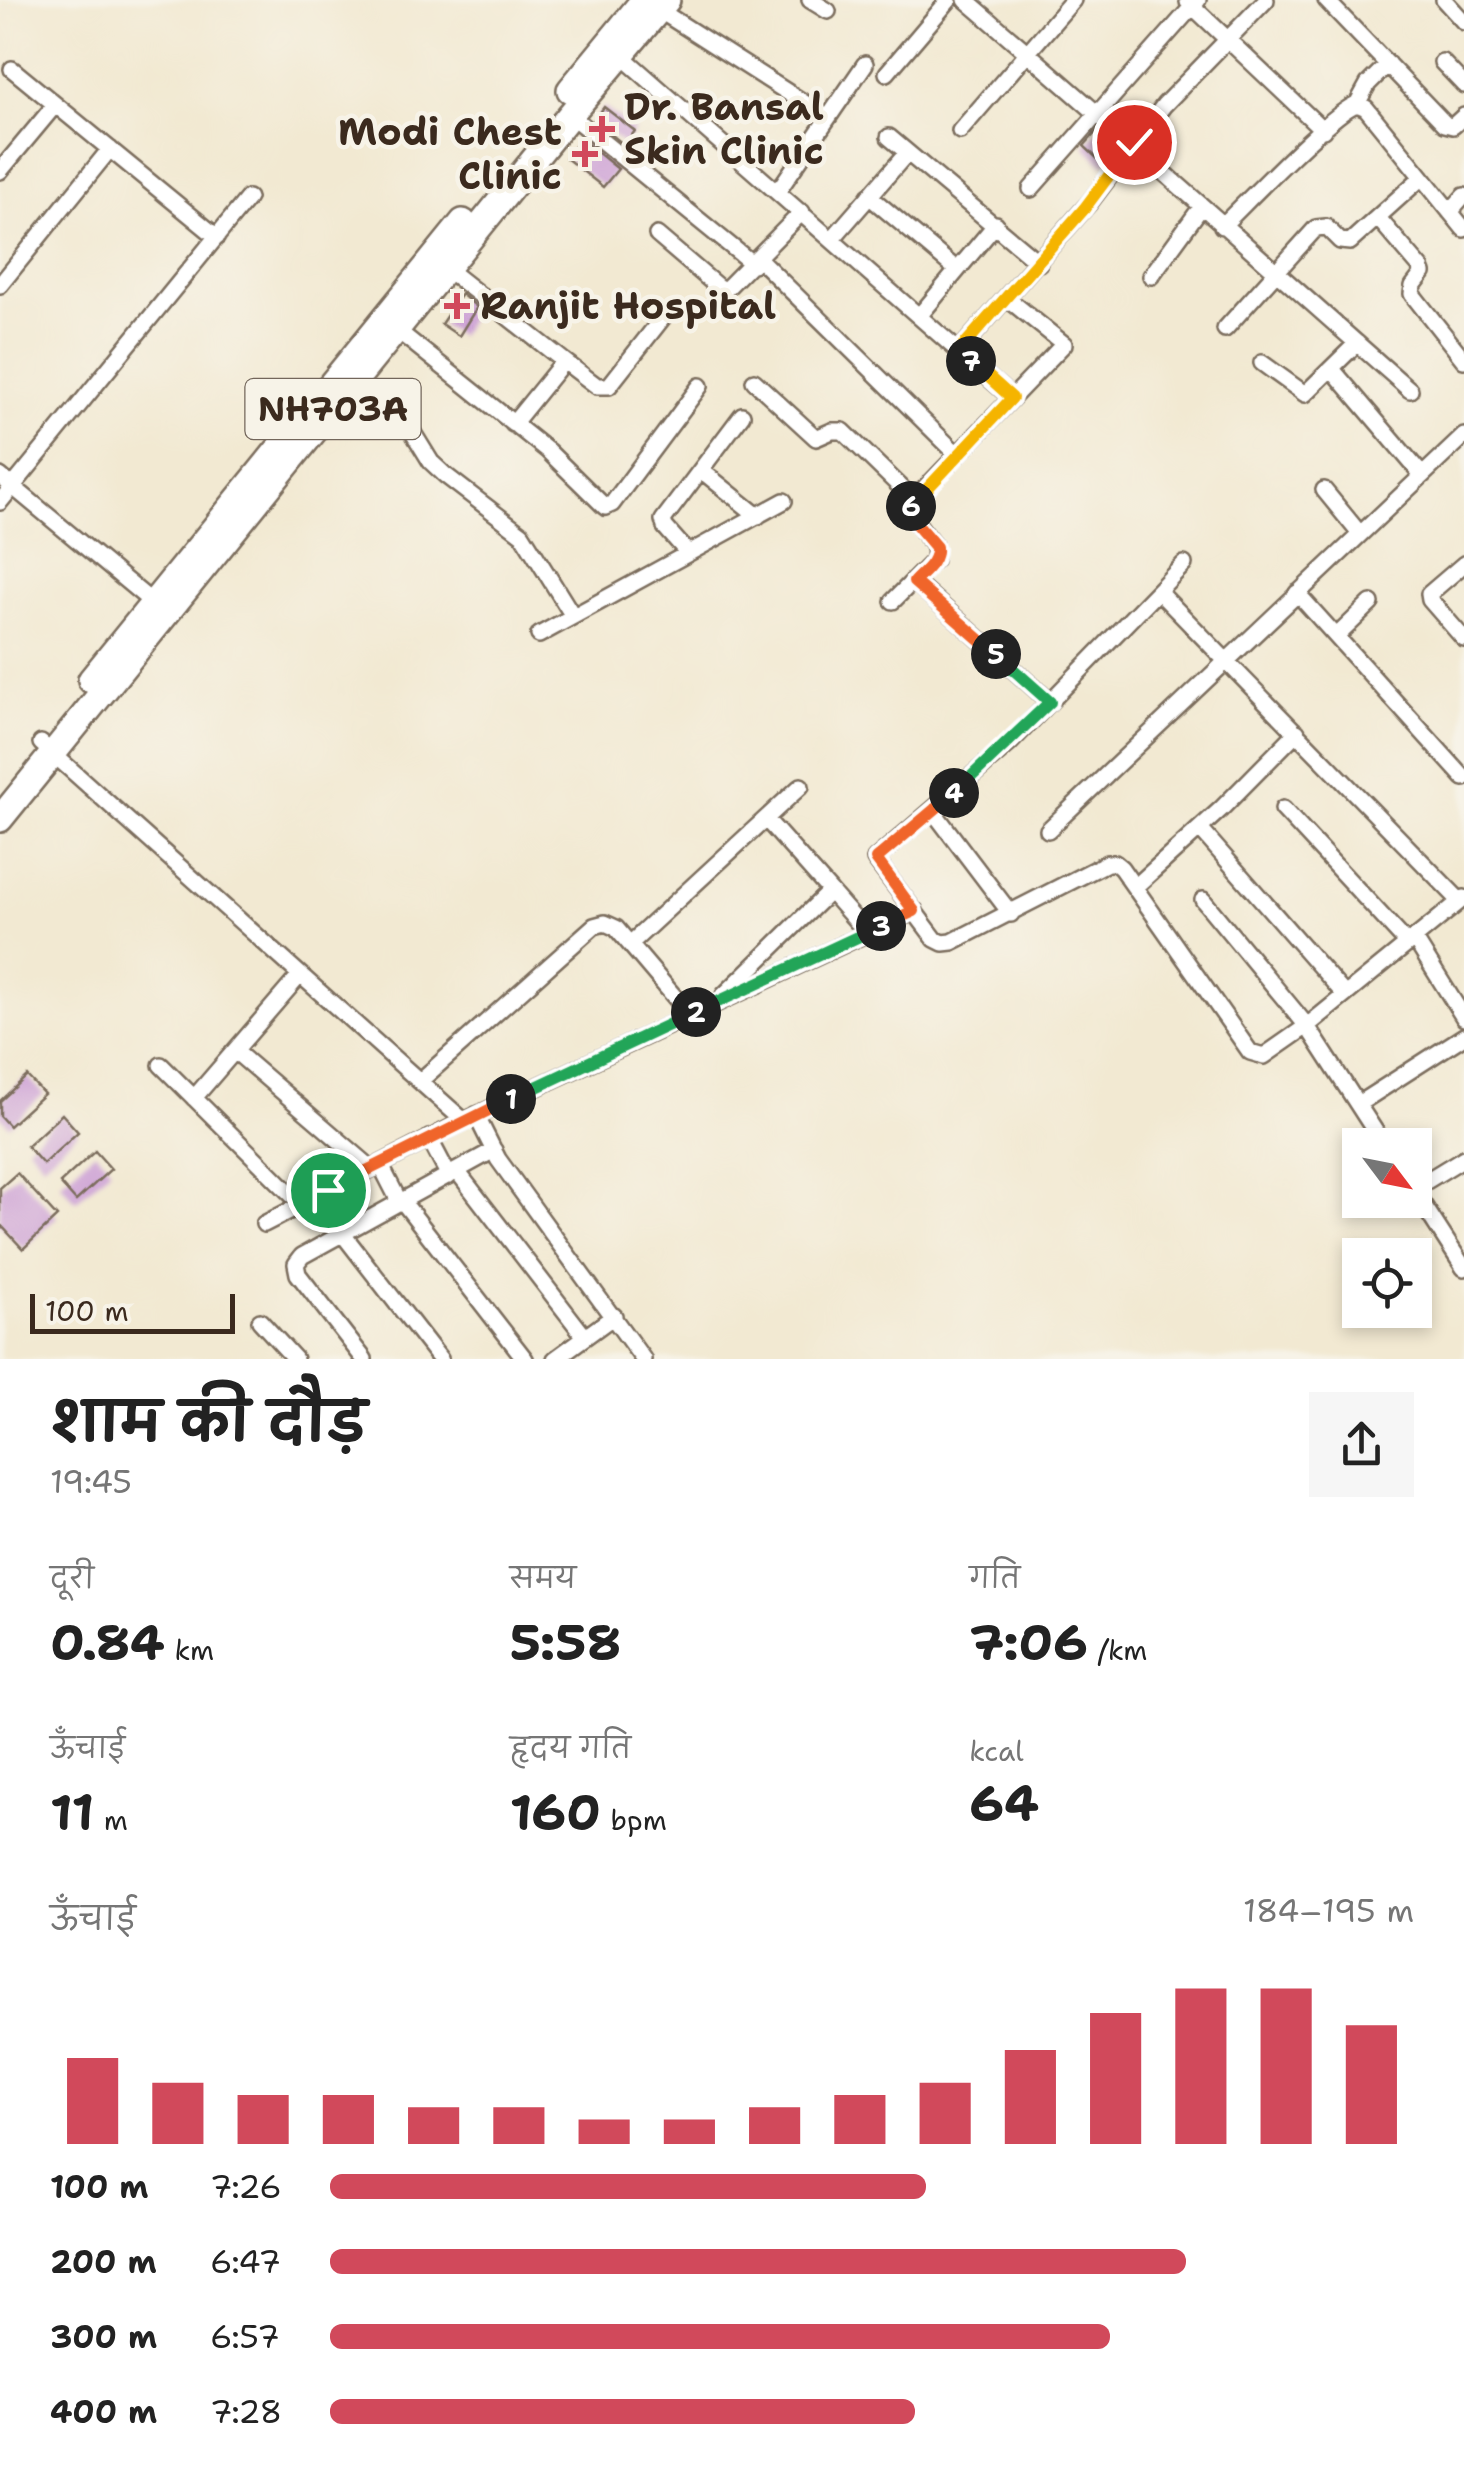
<!DOCTYPE html>
<html lang="hi">
<meta charset="utf-8">
<style>
body{margin:0;font-family:"Shantell Sans","Playpen Sans Deva",sans-serif;background:#f6f6f6;color:#222;height:100vh;display:flex;flex-direction:column;font-size:38px;white-space:nowrap}
*{box-sizing:border-box;margin:0}
p{font-size:32px;color:#767676}
.icon{flex:none;width:55px;height:55px;fill:none;stroke:currentColor;stroke-width:2;stroke-linecap:round;stroke-linejoin:round}
.map{position:relative;height:1359px;overflow:hidden}
.details{display:flex;flex-direction:column;background:#fff;flex:1}
.details>*{flex:none}
.needle{width:65px;rotate:122deg}
.buttons{position:absolute;left:1342px;top:1128px;display:grid;gap:20px}
.buttons a{display:grid;place-items:center;width:90px;height:90px;border-radius:0px;background:#fff;box-shadow:0 5px 15px #0003;font-size:50px}
.scale{position:absolute;left:30px;bottom:25px;width:205px;box-sizing:border-box;padding-left:10px;border:5px solid #3b2a1e;border-top:0;font-size:28px;line-height:35px;white-space:nowrap;color:#3b2a1e;-webkit-text-stroke:8px #f7f3e8;paint-order:stroke}
.pin{position:absolute;display:grid;place-items:center;width:85px;height:85px;color:#fff;margin:-42px;border:5px solid #fff;border-radius:50%;box-shadow:0 2px 10px #0007}
.km{position:absolute;width:50px;height:50px;margin:-25px;border-radius:50%;background:#222;color:#fff;font-size:28px;line-height:50px;text-align:center}
.round{display:grid;place-items:center;flex:none;width:105px;height:105px;border-radius:0px;background:#f6f6f6}
.headline{display:flex;align-items:center;justify-content:space-between;height:170px;padding:0 50px}
h1{font-size:55px;font-weight:700;line-height:75px}
.stats{display:grid;grid-template-columns:repeat(3,1fr);gap:15px;height:170px;padding:10px 50px}
.stats div{display:grid;align-content:center}
.stats b{font-size:50px;font-weight:700}
.stats small{font-size:28px;font-weight:400}
.stats p{font-size:28px}
.chart{height:280px;padding:20px 50px}
.chart p{display:flex;justify-content:space-between}
.chart svg{width:100%;height:180px;margin-top:10px;stroke:#d1495b;stroke-width:6}
ul{padding:0 50px;list-style:none;font-size:32px}
li{display:grid;grid-template-columns:160px 120px 1fr;align-items:center;height:75px}
li i{height:25px;border-radius:12px;background:#d1495b}
.map>svg:first-child{display:block}
.building{fill:#cea3d6}
.lines{fill:none;stroke-linecap:round;stroke-linejoin:round}
.minor-casing{stroke:#7b6d5d;stroke-width:20}
.trunk-casing{stroke:#7b6d5d;stroke-width:30}
.minor{stroke:#fff;stroke-width:15}
.trunk{stroke:#fff;stroke-width:25}
.split-1-casing{stroke:#fff;stroke-width:20}
.split-2-casing{stroke:#fff;stroke-width:20}
.split-3-casing{stroke:#fff;stroke-width:20}
.split-4-casing{stroke:#fff;stroke-width:20}
.split-5-casing{stroke:#fff;stroke-width:20}
.split-6-casing{stroke:#fff;stroke-width:20}
.split-7-casing{stroke:#fff;stroke-width:20}
.split-8-casing{stroke:#fff;stroke-width:20}
.split-9-casing{stroke:#fff;stroke-width:20}
.split-1{stroke:#f0652b;stroke-width:12}
.split-2{stroke:#22a559;stroke-width:12}
.split-3{stroke:#22a559;stroke-width:12}
.split-4{stroke:#f0652b;stroke-width:12}
.split-5{stroke:#22a559;stroke-width:12}
.split-6{stroke:#f0652b;stroke-width:12}
.split-7{stroke:#f5b400;stroke-width:12}
.split-8{stroke:#f5b400;stroke-width:12}
.split-9{stroke:#f5b400;stroke-width:12}
.poi-dot{fill:#d1495b;stroke:#f7f3e8;stroke-width:4}
.labels{text-anchor:middle;stroke-width:9;stroke-linejoin:round;paint-order:stroke}
.shield{fill:#f7f3e8;stroke:#73665b;stroke-width:2.5}
.shield-label{font-size:35px;font-weight:bold;fill:#3b2a1e}
.poi-label{font-size:38px;font-weight:bold;fill:#3b2a1e;stroke:#f7f3e8;text-anchor:start}
</style>
<div class="map">
<svg width="1464" height="1359" viewBox="0 0 1464 1359">
<rect width="100%" height="100%" fill="#f7f3e8"/>
<filter id="ink" filterUnits="userSpaceOnUse"><feTurbulence type="fractalNoise" baseFrequency=".01" numOctaves="2"/><feDisplacementMap in="SourceGraphic" scale="20" xChannelSelector="R" yChannelSelector="G"/><feConvolveMatrix kernelMatrix="1 2 1 2 8 2 1 2 1" color-interpolation-filters="sRGB"/></filter>
<filter id="wash" filterUnits="userSpaceOnUse"><feTurbulence type="fractalNoise" baseFrequency=".0048" numOctaves="4" result="noise"/><feDisplacementMap in="SourceGraphic" scale="40" xChannelSelector="R" yChannelSelector="G"/><feGaussianBlur stdDeviation="2.25" result="paint"/><feColorMatrix in="noise" values="0 0 0 0 0 0 0 0 0 0 0 0 0 0 0 0 0 1.4 0 .05"/><feComposite in="paint" operator="in"/></filter>
<g filter="url(#wash)">
<rect width="100%" height="100%" fill="#f2e9d2"/>
<g id="blocks">
<path class="building" d="M604 107 635 131 624 145 594 120Z
M1098 130 1118 147 1104 165 1084 146Z
M581 139 618 169 603 187 566 158Z
M461 294 477 307 459 336 441 324Z
M27 1076 44 1094 9 1126 0 1116V1101Z
M62 1114 78 1132 43 1164 27 1146Z
M95 1151 111 1169 76 1201 60 1183Z
M17 1173 57 1217 23 1249 0 1224V1188Z"/>
</g>
</g>
<g filter="url(#ink)">
<use href="#blocks" fill-opacity="0" stroke="#7b6d5d" stroke-width="2.5"/>
<g class="lines">
<defs>
<path id="minor" d="M810 0 828 11
M966 0C1116 128 1262 260 1410 390
M1326 0 1445 124 1453 126 1464 116
M1444 0 1464 22
M1188 2 1323 130
M659 10 828 118
M616 51 1012 398
M1442 62 1464 85
M12 69 217 237
M887 73 949 0
M1357 104 1368 84 1388 64
M570 115 753 264
M960 131 1073 0
M889 137 1039 263
M0 171 55 105
M1031 189 1198 0
M778 191 865 64
M869 196 957 270
M1450 212 1464 196
M1378 218 1421 268 1423 273 1413 286 1412 294 1464 360
M1222 226C1246 203 1333 111 1357 104L1366 108 1464 229
M657 235 718 287 725 290 802 212
M833 238 907 153
M758 258 958 455
M447 269 564 361 513 424
M1151 276 1202 206
M0 285 110 149
M920 315 996 224
M1225 329 1316 228 1326 227 1340 241 1350 242 1422 177
M397 330 548 451 605 507 612 504 700 386
M959 351 1090 202 1164 105 1266 0
M564 361 597 386H609L664 316
M1262 363 1305 394 1357 343
M1332 369 1422 475
M754 381 816 438 832 431H843L914 500
M354 384 407 423 431 462 445 475 522 534 573 616
M701 470 758 516
M0 476 153 603
M1324 490 1360 534
M0 502 248 198
M688 553 665 527 663 520 742 415
M1184 564 1008 745 875 859 935 939 943 943 952 942 1107 863H1115L1121 868 1250 1052 1264 1056 1307 1026 1464 898
M1464 564 1429 594 1430 600 1464 639
M914 581 1050 702
M1158 591 1460 901
M1297 593 1464 778
M893 601 934 560 935 547 908 511 914 500 1064 344 1008 299
M539 635 784 501
M1338 635 1371 603
M41 743 464 1121
M1283 809 1407 943
M933 811 1011 914
M1200 829 1345 995
M1048 830 1464 436
M1135 887 1221 809 1297 732
M830 891 866 932
M1203 900 1307 1026 1384 1145
M1414 938 1464 1018
M630 944 801 786
M724 995 830 891 766 819
M235 1051 370 1167
M161 1065 301 1204
M420 1081 594 926 605 923 616 928 690 1015
M194 1098 300 975
M1358 1104 1464 1036
M476 1115 498 1159 643 1359
M429 1138 449 1176
M380 1164 400 1203
M457 1171 585 1337
M1415 1188 1464 1158
M328 1190 349 1229
M1415 1192 1464 1268
M403 1202 525 1359
M264 1224 464 1121 915 911
M342 1233 440 1359
M260 1321 295 1359
M364 1359 298 1274 296 1264 302 1256 494 1150
M555 1359 614 1316"/>
<path id="trunk" d="M570 90 644 0
M91 680 463 222
M0 819 570 115 667 0"/>
</defs>
<use href="#minor" class="minor-casing"/>
<use href="#trunk" class="trunk-casing"/>
<use href="#minor" class="minor"/>
<use href="#trunk" class="trunk"/>
</g>
</g>
<g class="lines" filter="url(#ink)">
<defs>
<path id="split-1" d="M328 1190 511 1099"/>
<path id="split-2" d="M511 1099 696 1012"/>
<path id="split-3" d="M696 1012 881 926"/>
<path id="split-4" d="M881 926 914 911 876 859 954 793"/>
<path id="split-5" d="M954 793 1050 702 996 654"/>
<path id="split-6" d="M911 506V518L936 547C938 562 923 572 914 582L996 654"/>
<path id="split-7" d="M911 506 1012 398 971 361"/>
<path id="split-8" d="M971 361 959 351 1084 209"/>
<path id="split-9" d="M1084 209 1134 142"/>
</defs>
<use href="#split-1" class="split-1-casing"/>
<use href="#split-2" class="split-2-casing"/>
<use href="#split-3" class="split-3-casing"/>
<use href="#split-4" class="split-4-casing"/>
<use href="#split-5" class="split-5-casing"/>
<use href="#split-6" class="split-6-casing"/>
<use href="#split-7" class="split-7-casing"/>
<use href="#split-8" class="split-8-casing"/>
<use href="#split-9" class="split-9-casing"/>
<use href="#split-1" class="split-1"/>
<use href="#split-2" class="split-2"/>
<use href="#split-3" class="split-3"/>
<use href="#split-4" class="split-4"/>
<use href="#split-5" class="split-5"/>
<use href="#split-6" class="split-6"/>
<use href="#split-7" class="split-7"/>
<use href="#split-8" class="split-8"/>
<use href="#split-9" class="split-9"/>
</g>
<g class="poi-dot">
<path d="M597 114h10v10h10v10h-10v10h-10v-10h-10v-10h10z"/>
<path d="M580 139h10v10h10v10h-10v10h-10v-10h-10v-10h10z"/>
<path d="M452 291h10v10h10v10h-10v10h-10v-10h-10v-10h10z"/>
</g>
<g class="labels">
<rect class="shield" x="245.5" y="379" width="175" height="60" rx="8"/>
<g class="shield-label">
<text x="333" y="421">NH703A</text>
</g>
<g class="poi-label">
<text x="624" y="120">Dr. Bansal<tspan x="624" dy="44">Skin Clinic</tspan></text>
<text x="562" y="145" text-anchor="end">Modi Chest<tspan x="562" dy="44">Clinic</tspan></text>
<text x="480" y="319">Ranjit Hospital</text>
</g>
</g>
</svg>
<div class="buttons">
<a><svg class="needle" viewBox="-14 -14 28 28"><path d="M0-13l5 13h-10z" fill="#e53935"/><path d="M0 13l5-13h-10z" fill="#767676"/></svg></a>
<a><svg class="icon" aria-label="locate" viewBox="0 0 24 24"><circle cx="12" cy="12" r="6"/><path d="M12 2v4M12 18v4M2 12h4M18 12h4"/></svg></a>
</div>
<div class="scale">100 m</div>
<div class="pin" style="left:328px;top:1190px;background:#1e9e55"><svg class="icon" aria-label="arrive" viewBox="0 0 24 24"><path d="M6 21V4h12l-3 4 3 4H6"/></svg></div>
<div class="pin" style="left:1134px;top:142px;background:#d93025"><svg class="icon" aria-label="check" viewBox="0 0 24 24"><path d="M5 12l5 5 9-10"/></svg></div>
<b class="km" style="left:511px;top:1099px">1</b>
<b class="km" style="left:696px;top:1012px">2</b>
<b class="km" style="left:881px;top:926px">3</b>
<b class="km" style="left:954px;top:793px">4</b>
<b class="km" style="left:996px;top:654px">5</b>
<b class="km" style="left:911px;top:506px">6</b>
<b class="km" style="left:971px;top:361px">7</b>
</div>
<section class="details">
<div class="headline"><div><h1>शाम की दौड़</h1><p>19:45</p></div><a class="round"><svg class="icon" aria-label="share" viewBox="0 0 24 24"><path d="M12 15V3M7 8l5-5 5 5M5 13v7h14v-7"/></svg></a></div>
<div class="stats">
<div><p>दूरी</p><b>0.84<small> km</small></b></div>
<div><p>समय</p><b>5:58</b></div>
<div><p>गति</p><b>7:06<small> /km</small></b></div>
</div>
<div class="stats">
<div><p>ऊँचाई</p><b>11<small> m</small></b></div>
<div><p>हृदय गति</p><b>160<small> bpm</small></b></div>
<div><p>kcal</p><b>64</b></div>
</div>
<div class="chart"><p><span>ऊँचाई</span>184–195 m</p>
<svg viewBox="0 0 160 44" preserveAspectRatio="none"><path d="M5 44V23M15 44V29M25 44V32M35 44V32M45 44V35M55 44V35M65 44V38M75 44V38M85 44V35M95 44V32M105 44V29M115 44V21M125 44V12M135 44V6M145 44V6M155 44V15"/></svg>
</div>
<ul>
<li><b>100 m</b>7:26<i style="width:55%"></i></li>
<li><b>200 m</b>6:47<i style="width:79%"></i></li>
<li><b>300 m</b>6:57<i style="width:72%"></i></li>
<li><b>400 m</b>7:28<i style="width:54%"></i></li>
</ul>
</section>
